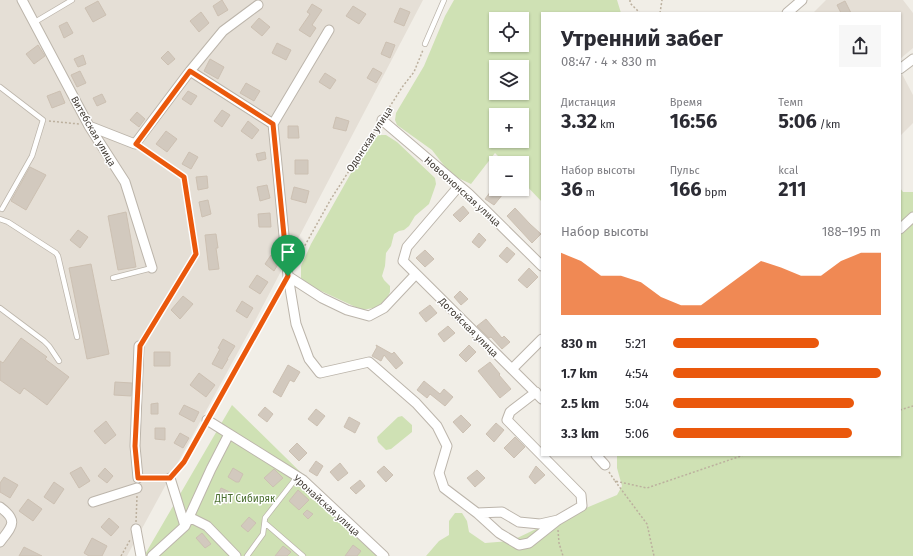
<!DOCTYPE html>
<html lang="ru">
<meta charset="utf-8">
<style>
body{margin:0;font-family:"Fira Sans",sans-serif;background:#f7f7f7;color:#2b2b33;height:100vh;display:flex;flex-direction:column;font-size:15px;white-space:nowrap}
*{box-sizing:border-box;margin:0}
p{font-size:13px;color:#7c7c81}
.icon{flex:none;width:22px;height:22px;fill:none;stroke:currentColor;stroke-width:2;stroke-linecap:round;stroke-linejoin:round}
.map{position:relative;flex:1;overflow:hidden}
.panel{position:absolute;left:541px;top:12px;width:360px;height:444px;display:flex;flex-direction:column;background:#fff;border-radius:0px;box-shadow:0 1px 3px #0004}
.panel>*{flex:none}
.fabs{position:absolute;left:489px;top:12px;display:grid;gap:8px}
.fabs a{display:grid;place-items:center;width:40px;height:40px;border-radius:0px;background:#fff;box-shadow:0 1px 3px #0004;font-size:20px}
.pin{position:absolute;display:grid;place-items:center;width:34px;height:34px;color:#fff;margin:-41px -17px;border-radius:50% 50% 50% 0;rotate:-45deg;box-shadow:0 0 4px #0007}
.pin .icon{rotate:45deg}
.round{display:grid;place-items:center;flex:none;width:42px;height:42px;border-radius:0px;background:#f7f7f7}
.overview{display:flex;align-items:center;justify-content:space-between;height:68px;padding:0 20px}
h1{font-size:22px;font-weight:700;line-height:30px}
.stats{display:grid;grid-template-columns:repeat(3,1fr);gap:6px;height:68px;padding:4px 20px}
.stats div{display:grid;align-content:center}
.stats b{font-size:20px;font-weight:700}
.stats small{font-size:11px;font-weight:400}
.stats p{font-size:11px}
.chart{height:112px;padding:8px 20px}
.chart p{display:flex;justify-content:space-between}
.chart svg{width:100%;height:72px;margin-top:4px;fill:#ea580c;opacity:.7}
ul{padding:0 20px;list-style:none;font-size:13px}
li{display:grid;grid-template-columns:64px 48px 1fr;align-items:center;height:30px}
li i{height:10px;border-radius:5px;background:#ea580c}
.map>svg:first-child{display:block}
.residential{fill:#e5dfd6}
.green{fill:#cfe1b4;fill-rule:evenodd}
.building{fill:#d2c9be;stroke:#ccc0b2}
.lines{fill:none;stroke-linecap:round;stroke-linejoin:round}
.service-casing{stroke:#bcb5ab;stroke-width:6}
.minor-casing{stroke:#bcb5ab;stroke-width:11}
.path{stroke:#bcb09e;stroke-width:1.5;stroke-dasharray:2 2;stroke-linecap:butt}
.service{stroke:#fff;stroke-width:4.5}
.minor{stroke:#fff;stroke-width:9}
.route-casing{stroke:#fff;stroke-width:8}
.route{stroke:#ea580c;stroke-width:5}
.labels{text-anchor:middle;stroke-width:3;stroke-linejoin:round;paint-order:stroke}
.street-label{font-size:10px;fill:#443e37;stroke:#fff}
.park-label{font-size:10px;fill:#4b6f31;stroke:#fff}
</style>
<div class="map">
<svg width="913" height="556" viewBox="0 0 913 556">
<rect width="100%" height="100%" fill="#f1eee7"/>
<path class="residential" d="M0 0H423L256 319 127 556H0Z
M826 0H903L913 13V48L900 59V13H813Z
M902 74 913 95V123L900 136V76Z"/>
<path class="green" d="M454 0H617L621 13H542V202L522 181V163H505L495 153 471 184 456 177 449 172 432 150 397 125 395 120 396 113 424 66 445 16ZM496 19H522V45H496ZM496 67H522V93H496ZM496 115H522V141H496Z
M379 135H386L397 142 435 178 436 184 434 190 429 204 415 216 409 226 404 230 399 231 394 234 391 246 386 253 385 266 382 276 384 280 390 286V292L386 301 379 307 362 310 306 284 301 278V266L311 244 368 143Z
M900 188 903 192H913V556H426L439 541 449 535V521L455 513H462L467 521 469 532 485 543 511 541 536 529 617 495 622 486 617 468V455H900Z
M232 405 386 556H144Z
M402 416 412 425V432L391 449 386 450 378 442 377 437 398 417Z"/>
<path class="building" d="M222 0 228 10 218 16 213 6Z
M98 1 106 15 93 22 85 8Z
M845 1 851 13H841L837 5Z
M312 4 322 10 312 25 316 28 310 37 299 30 310 14 307 12Z
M353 6 366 14 359 24 346 16Z
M400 8 410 12 404 26 394 22Z
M201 12 209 23 199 32 190 21Z
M259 18 270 27 262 36 251 27Z
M67 22 73 33 64 38 59 26Z
M386 42 395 45 390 58 381 54Z
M277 43 291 50 286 60 272 53Z
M38 45 45 56 34 64 26 54Z
M168 51 175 59 168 65 161 58Z
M83 55 86 64 78 67 74 59Z
M210 59 224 67 218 79 204 71Z
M373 68 382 73 376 83 367 78Z
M80 71 86 83 77 87 71 75Z
M325 73 336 80 330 89 319 82Z
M246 83 260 91 254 101 240 93Z
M60 91 65 103 52 108 47 96Z
M188 91 197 96 191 105 182 99Z
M102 94 106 102 97 106 93 98Z
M222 110 230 115 222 127 214 121Z
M137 112 145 119 139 127 130 120Z
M336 117 349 121 346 131 333 128Z
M248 121 259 130 252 139 241 131Z
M288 126H298L299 138H288Z
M166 131 177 139 167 152 156 144Z
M189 152 198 157 191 169 182 164Z
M265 152 266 159 258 161 256 154Z
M295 160H308V174H295Z
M30 167 46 175 26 210 11 201Z
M207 176 208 188 198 190 196 177Z
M267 185 270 198 260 201 257 187Z
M294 187 309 191 306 203 291 199Z
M494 187 503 194 494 205 485 199Z
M208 200 211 214 202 217 199 202Z
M463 206 469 213 460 222 453 215Z
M515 208 530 224 541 234 532 243 507 216Z
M126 212 136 267 118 270 108 216Z
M270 213 271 227H259L258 214Z
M78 230 88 237 80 248 70 240Z
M479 233 486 240 479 248 472 242Z
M216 234 218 248H216L219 269 209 270 205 235Z
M507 247 515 254 507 263 499 256Z
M425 250 434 259 425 267 416 258Z
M271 255 280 261 274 271 265 264Z
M91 264 109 354 87 359 69 268Z
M529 268 538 277 527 288 518 280Z
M257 275 268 282 260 294 249 287Z
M460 291 468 299 461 305 454 297Z
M183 296 193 304 180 319 171 310Z
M242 301 253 308 247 318 236 311Z
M430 305 437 313 426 322 419 313Z
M486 319 502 338 504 336 510 342 502 349 491 337 489 338 477 326Z
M448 326 455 333 444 342 438 334Z
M21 338 47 357 45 359 69 377 47 405 24 388 20 394 0 380V361L3 363Z
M223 339 235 346 227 359H228L222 369 212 364 220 349 218 348Z
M376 345 392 354 394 352 403 363 396 369 384 355 381 361 372 356 377 347Z
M469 345 476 352 466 362 459 355Z
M154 352H170V366H154Z
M490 362 500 374 499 375 511 389 500 398 478 371Z
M288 365 300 372 294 382 290 380 281 397 273 392Z
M199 373 215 385 206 397 190 385Z
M424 381 440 394 444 389 453 397 445 406 430 394 427 398 417 390Z
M115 382 132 383 131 396 114 395Z
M158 403V414H151V404Z
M184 405 199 412 194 422 179 414Z
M265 407 273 414 267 422 258 415Z
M316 409 325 416 317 426 308 419Z
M461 415 471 425 463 433 453 422Z
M349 417 360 423 355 433 344 427Z
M106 421 116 435 105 444 94 431Z
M496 423 504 430 494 442 486 434Z
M155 428H165V440L155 439Z
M180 433 189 438 183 448 174 443Z
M515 437 525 447 514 458 504 448Z
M297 443 307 453 299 461 289 451Z
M316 461 323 466 317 476 309 471Z
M340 463 348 473 338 481 330 472Z
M384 466 393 475 386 482 377 472Z
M536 466 545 475 535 484 529 477Z
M81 467 90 481 79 488 70 473Z
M105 468 113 476 107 483 98 476Z
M233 468 243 474 239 482H236L228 477Z
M274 469 283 478 273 487 264 478Z
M477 470 485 478 475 487 467 478Z
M4 477 18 485 10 498 0 492V483Z
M360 480 365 486 356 494 350 488Z
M54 482 64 489 54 504 44 497Z
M221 488 232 493 226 504 216 499Z
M298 490 309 500 299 510 289 501Z
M28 499 42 509 33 521 19 511Z
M307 510 313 514 308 519 303 514Z
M249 517 256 523 248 532 241 526Z
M109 518 119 527 111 536 101 527Z
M202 533 211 544 205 548 196 538Z
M92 538 107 546 102 556H89L84 553Z
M353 545 361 551 357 556H345Z
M283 546 291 552 287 556H275Z
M24 547 42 556H19Z"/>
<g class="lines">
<defs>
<path id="service" d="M35 22 72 0
M425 44 444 0
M0 87 43 120 32 156 2 209
M135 144 184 177 196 254 139 346
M0 219 8 222 56 253 58 256 77 337
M113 278 152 268
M0 308 44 341 49 346 59 361
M265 523 303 556
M247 556 263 534 265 518 297 477"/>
<path id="minor" d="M22 0 89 126 125 182 152 268
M787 13 802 0
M900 69 913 59
M190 71 273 124 288 276 296 324 309 359 320 373 369 362 416 403 437 426 447 446 439 473 444 488 477 513 499 533 519 545 529 543 558 520
M382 120 469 194 542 266
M273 124 329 30
M89 126 135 144 190 71 223 31 258 5
M459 186 407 247 403 261 542 399
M900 229 913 217
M288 276 322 298 347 310 369 316 384 308 416 274
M512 369 542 339
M207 420 303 480 384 556
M596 455 605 465
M138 478 135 446 139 346
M170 478 185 526
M93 502 137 488
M0 507C19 521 12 526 0 542
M477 513 502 512 519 522 540 524 558 520 582 506 581 495 507 420 510 412 536 392
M189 517 207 526 236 556
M136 529 141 556
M152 556 185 526 211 469 229 434"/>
</defs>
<use href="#service" class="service-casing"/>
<use href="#minor" class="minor-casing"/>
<path class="path" d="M630 0V3L640 13
M660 13 662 0
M385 114 403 86 414 72 423 50
M49 121 79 124
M295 263 331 199 377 127
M900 410 913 406
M211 412 281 289
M175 472 184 462 203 426
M609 472 615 481 647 488 744 455
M146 478H162
M615 481 647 524 654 556
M136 522 137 496
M558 530 559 543 563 556
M121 556 130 540"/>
<use href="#service" class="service"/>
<use href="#minor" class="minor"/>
</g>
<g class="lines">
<defs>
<path id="route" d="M190 71 273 124 288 276 184 462 170 478H138L135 446 140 346 196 254 184 177 136 144Z"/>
</defs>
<use href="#route" class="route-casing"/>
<use href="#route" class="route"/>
</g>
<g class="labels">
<g class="street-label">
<text transform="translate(94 131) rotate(60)" y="4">Витебская улица</text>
<text transform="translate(369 139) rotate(-57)" y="4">Одонская улица</text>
<text transform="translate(463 191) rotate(42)" y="4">Новоононская улица</text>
<text transform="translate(469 327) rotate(45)" y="4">Догойская улица</text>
<text transform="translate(327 505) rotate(42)" y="4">Уронайская улица</text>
</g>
<g class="park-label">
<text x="245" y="502">ДНТ Сибиряк</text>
</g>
</g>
</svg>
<div class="fabs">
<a><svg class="icon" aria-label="locate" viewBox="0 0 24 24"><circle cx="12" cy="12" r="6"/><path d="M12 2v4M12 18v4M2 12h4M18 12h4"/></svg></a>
<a><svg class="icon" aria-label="layers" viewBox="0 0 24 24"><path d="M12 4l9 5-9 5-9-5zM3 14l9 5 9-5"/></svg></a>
<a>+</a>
<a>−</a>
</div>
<div class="pin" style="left:288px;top:276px;background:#1e9e55"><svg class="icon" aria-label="arrive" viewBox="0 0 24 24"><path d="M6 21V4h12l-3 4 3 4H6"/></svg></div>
<section class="panel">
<div class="overview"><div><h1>Утренний забег</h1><p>08:47 · 4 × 830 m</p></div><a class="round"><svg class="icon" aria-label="share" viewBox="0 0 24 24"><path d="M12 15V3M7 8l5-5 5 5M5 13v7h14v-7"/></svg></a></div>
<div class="stats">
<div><p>Дистанция</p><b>3.32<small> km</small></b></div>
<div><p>Время</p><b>16:56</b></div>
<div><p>Темп</p><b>5:06<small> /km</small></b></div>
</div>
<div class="stats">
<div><p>Набор высоты</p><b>36<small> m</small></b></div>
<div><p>Пульс</p><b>166<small> bpm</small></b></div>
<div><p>kcal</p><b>211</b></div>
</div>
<div class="chart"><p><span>Набор высоты</span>188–195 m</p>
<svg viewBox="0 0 160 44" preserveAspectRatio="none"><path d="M0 44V6L10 11L20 20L30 20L40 24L50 33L60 38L70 38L80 29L90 20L100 11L110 15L120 20L130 20L140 11L150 6L160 6V44z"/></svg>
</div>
<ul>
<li><b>830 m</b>5:21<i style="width:70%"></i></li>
<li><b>1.7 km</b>4:54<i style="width:100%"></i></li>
<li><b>2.5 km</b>5:04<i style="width:87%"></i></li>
<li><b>3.3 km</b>5:06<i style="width:86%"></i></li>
</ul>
</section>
</div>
